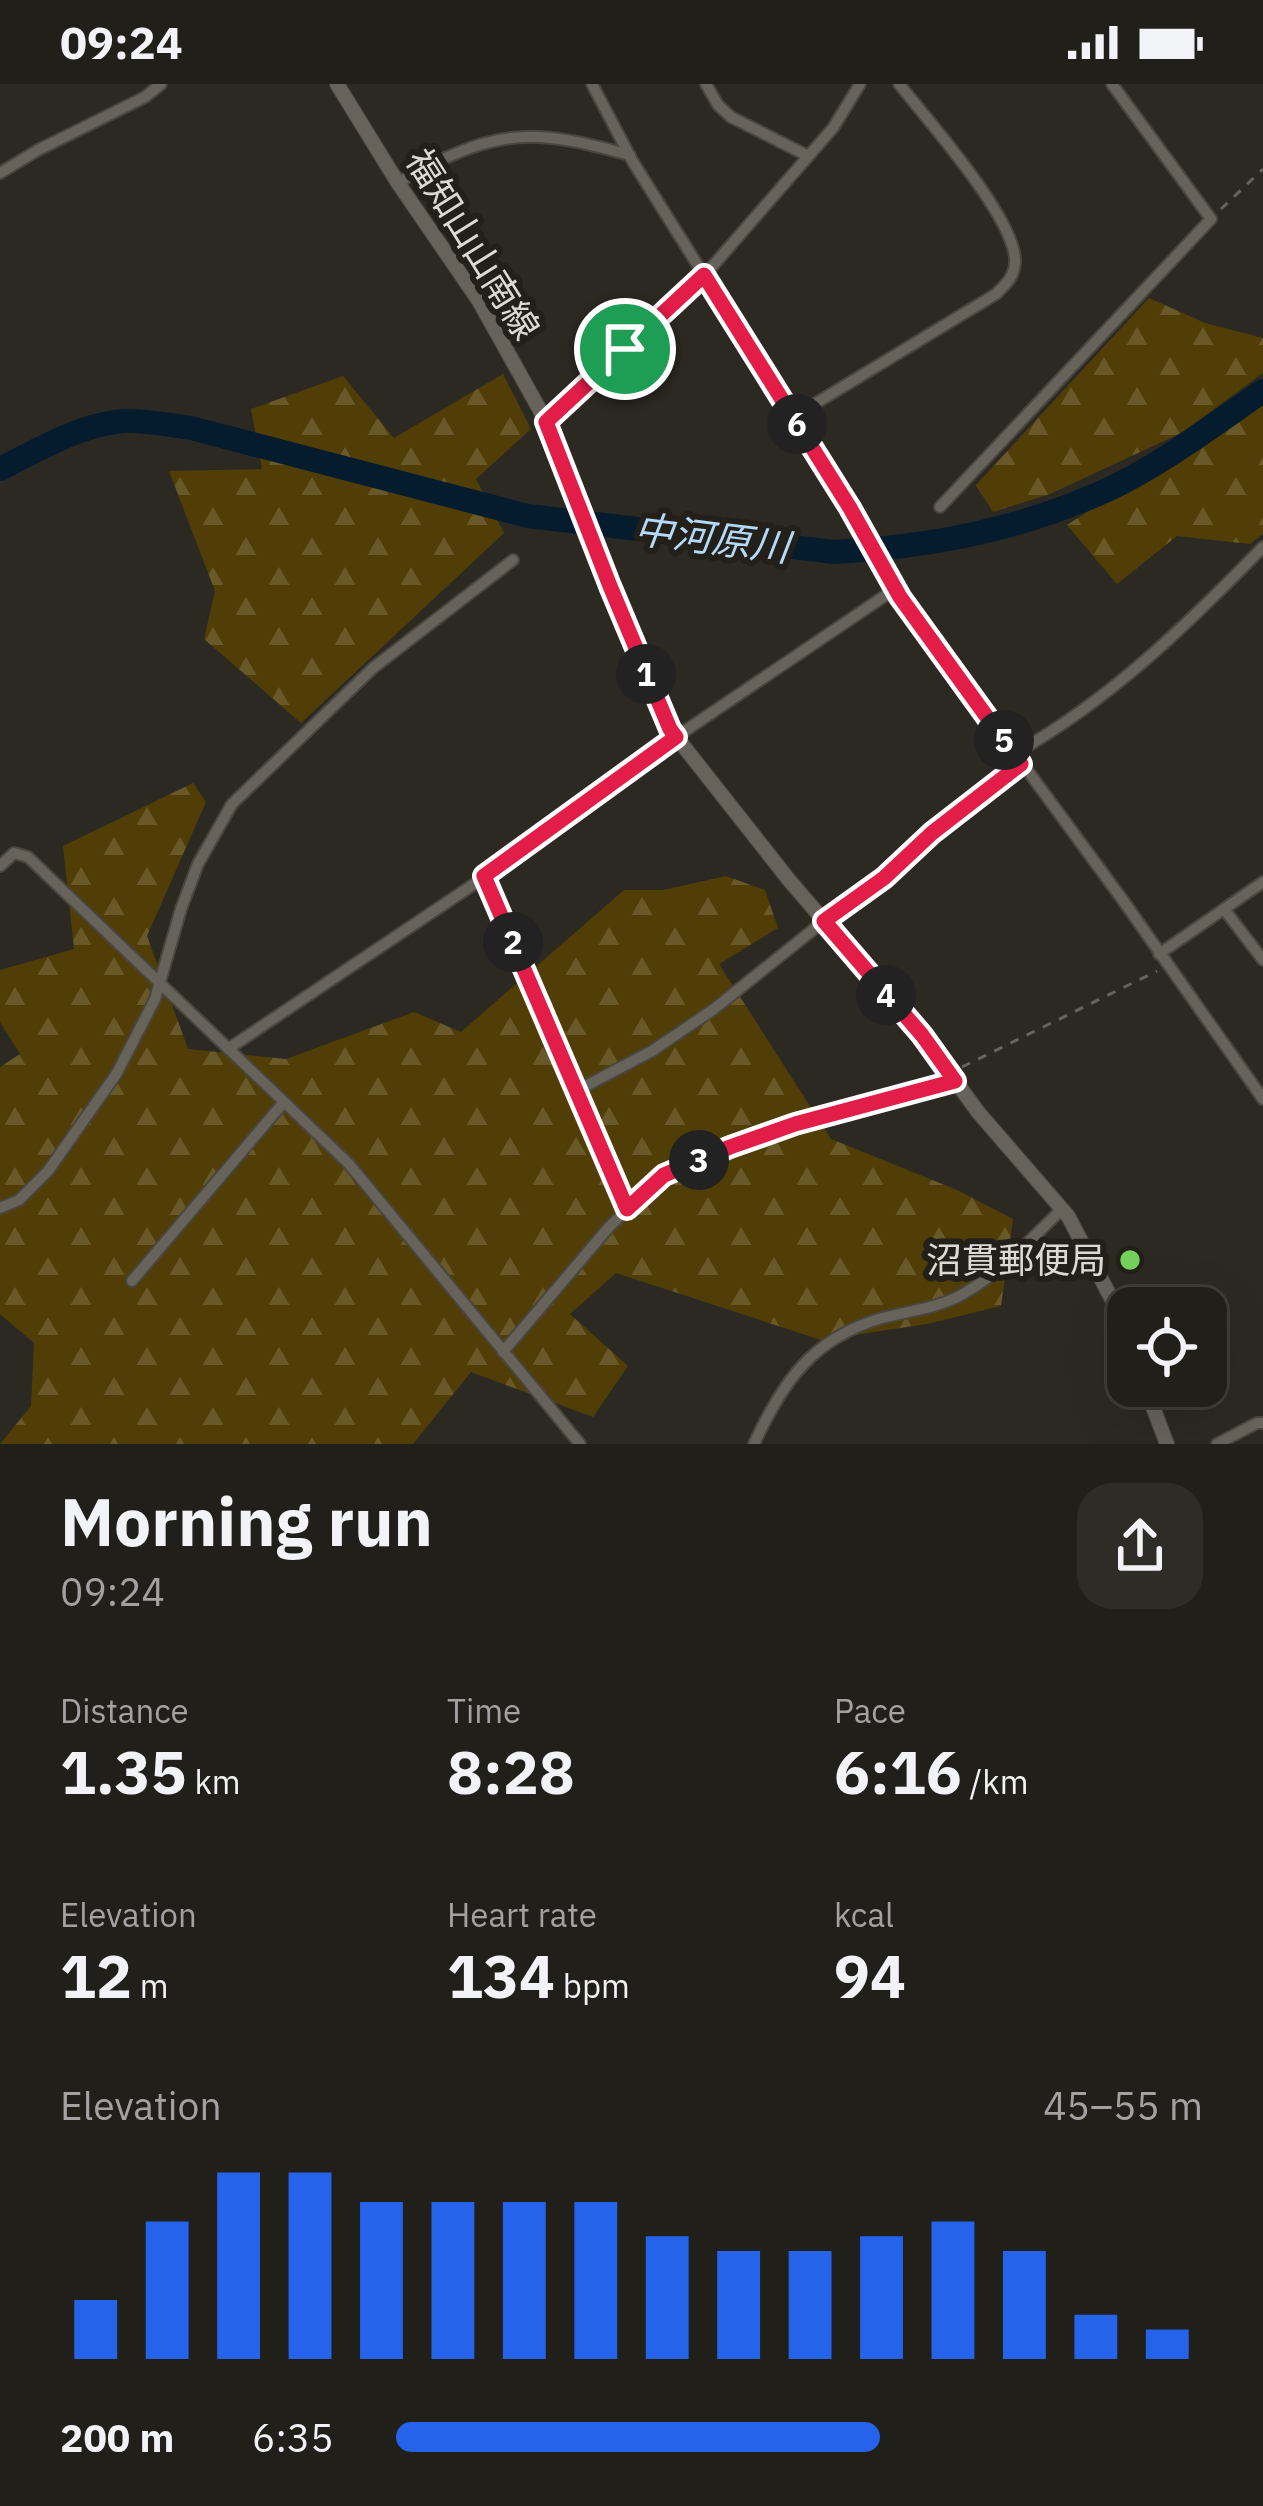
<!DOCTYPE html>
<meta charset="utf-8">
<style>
body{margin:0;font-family:"IBM Plex Sans","Noto Sans JP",sans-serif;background:#2d2c27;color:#f1f3f6;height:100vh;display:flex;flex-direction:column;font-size:45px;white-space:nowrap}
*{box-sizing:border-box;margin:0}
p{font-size:39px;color:#a2a2a2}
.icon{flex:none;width:66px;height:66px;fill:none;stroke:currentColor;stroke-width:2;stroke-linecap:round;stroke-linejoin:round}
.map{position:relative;height:1360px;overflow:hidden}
.details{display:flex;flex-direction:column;background:#211f1a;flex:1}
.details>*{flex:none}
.tools{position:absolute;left:1107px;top:1203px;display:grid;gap:24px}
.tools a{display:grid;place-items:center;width:120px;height:120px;border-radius:24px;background:#211f1a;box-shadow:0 12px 48px #0002,0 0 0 3px #3e3d39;font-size:60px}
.pin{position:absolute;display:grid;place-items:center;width:102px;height:102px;color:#fff;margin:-51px;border:6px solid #fff;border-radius:50%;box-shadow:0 3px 12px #0007}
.km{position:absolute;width:60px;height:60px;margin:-30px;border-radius:50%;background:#222;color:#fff;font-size:33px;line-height:60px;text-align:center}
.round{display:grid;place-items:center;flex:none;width:126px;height:126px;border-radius:36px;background:#2d2c27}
.headline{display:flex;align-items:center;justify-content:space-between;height:204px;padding:0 60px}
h1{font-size:66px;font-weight:800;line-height:90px}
.metrics{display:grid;grid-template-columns:repeat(3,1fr);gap:18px;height:204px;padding:12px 60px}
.metrics div{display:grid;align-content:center}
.metrics b{font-size:60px;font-weight:800}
.metrics small{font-size:33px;font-weight:400}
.metrics p{font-size:33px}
.chart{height:336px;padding:24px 60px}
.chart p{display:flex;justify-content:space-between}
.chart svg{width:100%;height:216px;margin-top:12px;stroke:#2563eb;stroke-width:6}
ul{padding:0 60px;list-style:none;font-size:39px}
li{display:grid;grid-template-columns:192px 144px 1fr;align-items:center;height:90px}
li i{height:30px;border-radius:15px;background:#2563eb}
.status{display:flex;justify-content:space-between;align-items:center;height:84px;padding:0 60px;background:#211f1a;direction:ltr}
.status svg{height:33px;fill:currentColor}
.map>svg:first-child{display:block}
.forest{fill:url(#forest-firs)}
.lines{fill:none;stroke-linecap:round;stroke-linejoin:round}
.river{stroke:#051c2f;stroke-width:24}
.street-casing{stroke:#494640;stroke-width:14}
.secondary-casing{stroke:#494640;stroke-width:16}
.path{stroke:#66635d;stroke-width:3;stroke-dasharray:9 9;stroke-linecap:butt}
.street{stroke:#67635b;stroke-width:10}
.secondary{stroke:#67635b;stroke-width:14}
.route-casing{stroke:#fff;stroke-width:24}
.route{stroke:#e11d48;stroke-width:15}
.poi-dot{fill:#74d25c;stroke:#232019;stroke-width:4.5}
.labels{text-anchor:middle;stroke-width:12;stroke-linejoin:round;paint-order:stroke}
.street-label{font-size:36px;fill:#dcdad5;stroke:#232019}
.poi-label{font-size:36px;fill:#dcdad5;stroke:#232019;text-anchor:end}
.water-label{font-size:39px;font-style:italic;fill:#b5d9f9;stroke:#232019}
</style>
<div class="status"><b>09:24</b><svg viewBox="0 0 49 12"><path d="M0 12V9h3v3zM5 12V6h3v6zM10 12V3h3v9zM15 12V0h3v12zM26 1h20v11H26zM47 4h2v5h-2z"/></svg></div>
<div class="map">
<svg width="1263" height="1360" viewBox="0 0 1263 1360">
<defs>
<pattern id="forest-firs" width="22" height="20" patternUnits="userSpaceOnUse" patternTransform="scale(3)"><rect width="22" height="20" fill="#503e06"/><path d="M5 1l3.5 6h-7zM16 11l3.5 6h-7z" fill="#695929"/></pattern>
</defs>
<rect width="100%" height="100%" fill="#2c2922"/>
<path class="forest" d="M1149 214 1205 239 1263 254V289L1181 349 1050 410 993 428 976 401Z
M503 290 531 345 476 395 504 449 301 639 204 555 215 507 169 387 262 385 251 325 343 292 394 354Z
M1263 315V450L1250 460 1177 452 1117 500 1067 441Z
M193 699 206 718 147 852 188 965 286 975 414 928 461 948 624 806H663L726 792 765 806 778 844 719 880 831 1055 957 1106 1013 1135 1001 1222 927 1240 821 1256 616 1189 570 1230 628 1282 593 1333 471 1288 413 1360H0L31 1322 34 1259 0 1230V983L20 970 0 938V886L74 865 63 762Z"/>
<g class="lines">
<path class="river" d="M0 385C38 366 81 340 124 337 146 336 169 341 191 344L528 432 834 468C929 463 1018 446 1105 407 1158 383 1215 340 1263 307"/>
<defs>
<path id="street" d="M592 0 633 78 850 424 900 513 1122 815 1263 1015
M706 0 718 21 731 33 808 72
M0 89 38 66 145 13 161 0
M398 99C417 86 436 78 457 69 523 41 564 54 630 71
M793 333 996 210C1006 200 1014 193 1015 179 1018 137 926 34 899 0
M546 337 704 192 833 44 860 0
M940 423 1211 135 1112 0
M1014 670C1110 616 1187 541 1263 463
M0 782 14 769 28 773 349 1080 580 1360
M485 792 627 1125
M1224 825 1263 876
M1159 870 1263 798
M228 965 507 778 676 653 895 505
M578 1006 652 967 714 925 824 837 884 793 932 749 1021 680
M0 1124 19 1116 48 1087 117 989 155 915 181 825 198 780 232 720 373 584 513 476
M132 1197 284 1018
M503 1268 609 1143 647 1106
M754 1360C783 1297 813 1254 882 1234 909 1227 939 1224 963 1210 1002 1188 1030 1156 1062 1125
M1217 1360 1257 1339H1263"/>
<path id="secondary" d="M337 0 398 99 479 217 546 337 610 502 670 645 789 796 922 951 978 1028 1068 1132 1118 1227 1128 1256
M1145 1302 1167 1360"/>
</defs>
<use href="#street" class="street-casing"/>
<use href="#secondary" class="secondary-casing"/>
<path class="path" d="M1221 125 1263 85
M962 983 1157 887
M657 1098 665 1091 730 1063 795 1040 942 1001"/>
<use href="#street" class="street"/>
<use href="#secondary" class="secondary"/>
</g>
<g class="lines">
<defs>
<path id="route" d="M704 191 850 424 900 513 1021 680 932 749 884 794 824 837 922 951 955 997 795 1040 730 1063 664 1091 627 1125 484 792 676 653 670 645 610 502 546 338Z"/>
</defs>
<use href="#route" class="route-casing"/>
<use href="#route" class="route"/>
</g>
<circle class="poi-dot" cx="1130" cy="1176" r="12"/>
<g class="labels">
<g class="street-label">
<text transform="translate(473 160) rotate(58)" y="13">福知山山南線</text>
</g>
<g class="poi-label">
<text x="1106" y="1189">沼貫郵便局</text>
</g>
<g class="water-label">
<text transform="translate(712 454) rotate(7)" y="14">中河原川</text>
</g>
</g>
</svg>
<div class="tools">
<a><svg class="icon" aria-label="locate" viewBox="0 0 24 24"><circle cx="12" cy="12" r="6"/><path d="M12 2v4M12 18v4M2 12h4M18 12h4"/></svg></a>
</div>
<div class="pin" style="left:625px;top:265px;background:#1e9e55"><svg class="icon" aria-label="arrive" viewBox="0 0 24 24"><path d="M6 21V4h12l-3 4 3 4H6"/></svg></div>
<b class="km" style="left:646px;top:590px">1</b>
<b class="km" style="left:513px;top:858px">2</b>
<b class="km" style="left:699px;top:1076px">3</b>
<b class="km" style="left:886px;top:911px">4</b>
<b class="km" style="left:1004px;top:656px">5</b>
<b class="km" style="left:797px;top:340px">6</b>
</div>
<section class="details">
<div class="headline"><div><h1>Morning run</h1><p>09:24</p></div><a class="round"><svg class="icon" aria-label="share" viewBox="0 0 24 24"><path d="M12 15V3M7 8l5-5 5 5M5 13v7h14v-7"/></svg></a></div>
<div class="metrics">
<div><p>Distance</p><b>1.35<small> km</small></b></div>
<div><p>Time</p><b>8:28</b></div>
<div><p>Pace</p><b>6:16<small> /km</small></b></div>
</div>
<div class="metrics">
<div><p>Elevation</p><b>12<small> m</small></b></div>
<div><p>Heart rate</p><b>134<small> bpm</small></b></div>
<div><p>kcal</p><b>94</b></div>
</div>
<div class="chart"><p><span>Elevation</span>45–55 m</p>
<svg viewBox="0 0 160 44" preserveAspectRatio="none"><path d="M5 44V32M15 44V16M25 44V6M35 44V6M45 44V12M55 44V12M65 44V12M75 44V12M85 44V19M95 44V22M105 44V22M115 44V19M125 44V16M135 44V22M145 44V35M155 44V38"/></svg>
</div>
<ul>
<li><b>200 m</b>6:35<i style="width:60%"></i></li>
</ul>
</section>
